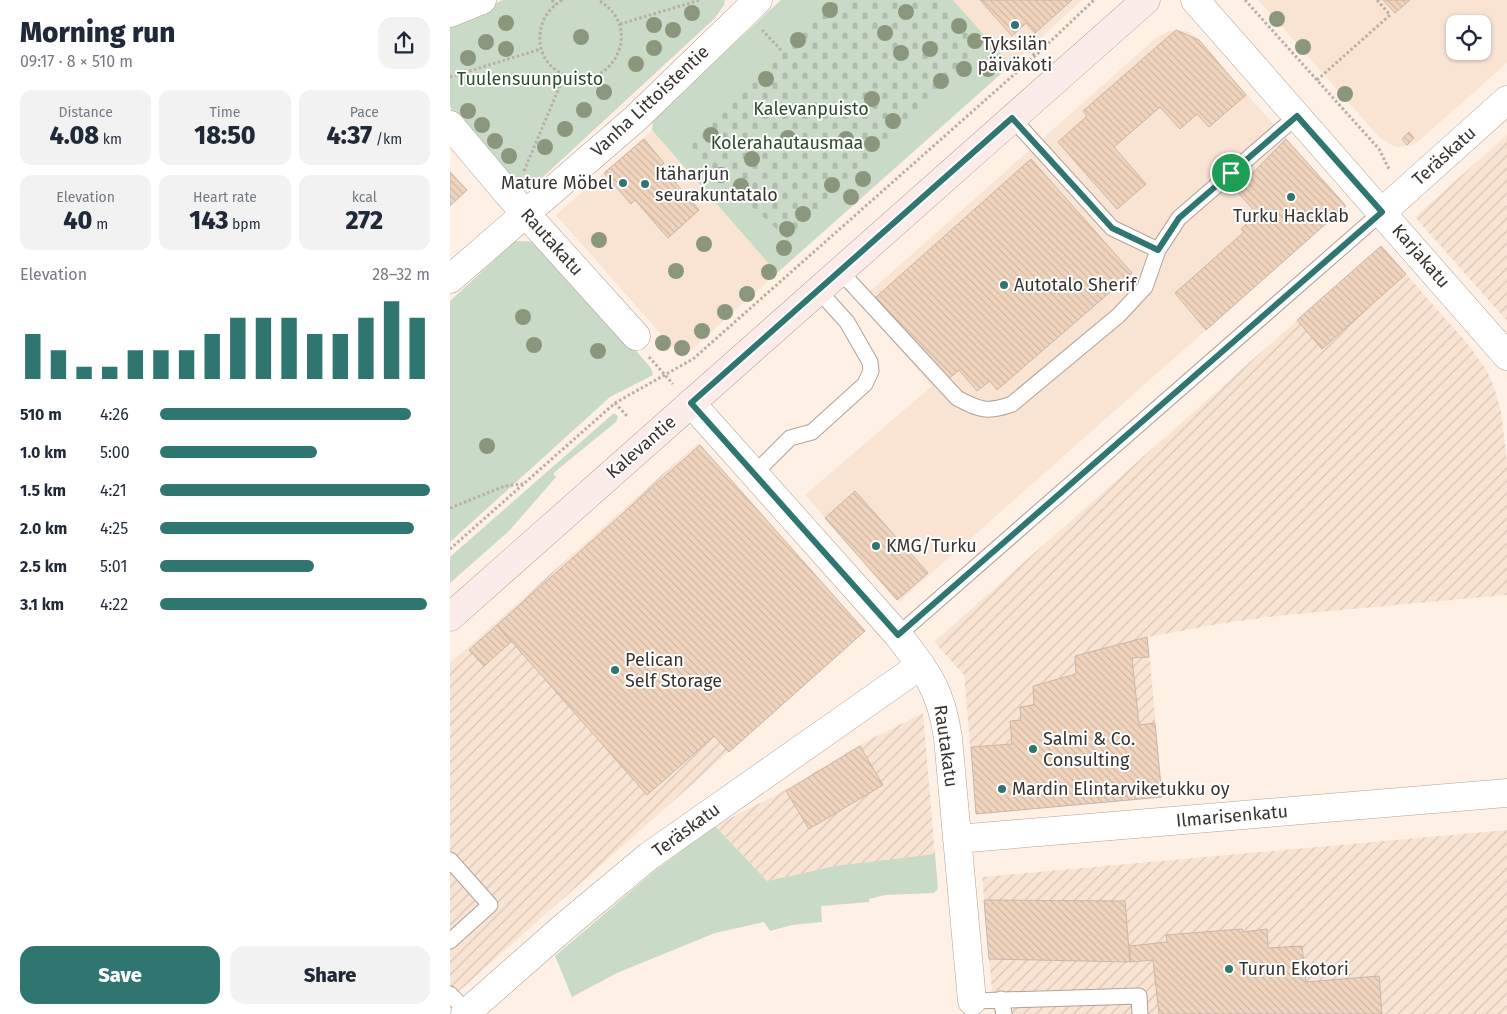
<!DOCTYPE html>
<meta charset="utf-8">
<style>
body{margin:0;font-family:"Fira Sans",sans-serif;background:#f2f2f3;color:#1f2937;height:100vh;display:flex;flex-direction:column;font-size:19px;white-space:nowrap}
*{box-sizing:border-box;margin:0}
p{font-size:16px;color:#747a83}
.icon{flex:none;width:28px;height:28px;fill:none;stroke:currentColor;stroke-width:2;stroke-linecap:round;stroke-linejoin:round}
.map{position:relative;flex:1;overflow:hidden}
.drawer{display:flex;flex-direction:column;background:#fff;width:450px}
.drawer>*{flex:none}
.fabs{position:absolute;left:996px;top:15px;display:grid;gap:10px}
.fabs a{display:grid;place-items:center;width:45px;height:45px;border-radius:10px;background:#fff;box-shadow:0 1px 4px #0004;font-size:25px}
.pin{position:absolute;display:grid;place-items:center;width:42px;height:42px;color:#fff;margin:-21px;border:2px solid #fff;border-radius:50%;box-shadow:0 1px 5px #0007}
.round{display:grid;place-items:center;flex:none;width:52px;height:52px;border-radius:15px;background:#f2f2f3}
.overview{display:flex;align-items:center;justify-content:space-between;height:85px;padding:0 20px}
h1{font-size:28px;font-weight:800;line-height:38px}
.figures{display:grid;grid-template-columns:repeat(3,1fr);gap:8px;height:85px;padding:5px 20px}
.figures div{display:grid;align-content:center;border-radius:12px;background:#f2f2f3;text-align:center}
.figures b{font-size:25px;font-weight:800}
.figures small{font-size:14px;font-weight:400}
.figures p{font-size:14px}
.chart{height:140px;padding:10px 20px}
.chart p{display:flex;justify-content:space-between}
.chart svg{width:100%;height:90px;margin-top:5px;stroke:#2e766f;stroke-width:6}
.action{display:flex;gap:10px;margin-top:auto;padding:10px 20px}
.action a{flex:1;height:58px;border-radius:15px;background:#2e766f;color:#fff;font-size:20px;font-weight:800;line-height:58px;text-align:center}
.action a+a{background:#f2f2f3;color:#1f2937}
ul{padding:0 20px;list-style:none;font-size:16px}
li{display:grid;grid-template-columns:80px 60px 1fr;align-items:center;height:38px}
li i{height:12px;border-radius:6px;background:#2e766f}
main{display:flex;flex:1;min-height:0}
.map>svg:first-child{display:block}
.built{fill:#f9e4d4;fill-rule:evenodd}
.industrial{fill:url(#industrial-furrows)}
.green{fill:#c9dac7}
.cemetery{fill:url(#cemetery-stones)}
.building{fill:url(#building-back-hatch);stroke:#c5b7ac}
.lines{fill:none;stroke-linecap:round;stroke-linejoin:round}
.lane-casing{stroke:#b0a298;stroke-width:17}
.street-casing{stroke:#b0a298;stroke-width:29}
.secondary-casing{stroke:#b0a298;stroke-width:29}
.path{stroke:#b9ada4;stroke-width:3;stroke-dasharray:2.5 2.5;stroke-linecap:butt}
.lane{stroke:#fff;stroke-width:15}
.street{stroke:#fff;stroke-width:28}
.secondary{stroke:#fbece9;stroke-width:28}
.tree{fill:#8a977d}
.route-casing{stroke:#fff;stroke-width:10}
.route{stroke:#2e766f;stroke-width:6}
.poi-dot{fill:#2e766f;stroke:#fff;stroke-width:2}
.labels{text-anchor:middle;stroke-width:4;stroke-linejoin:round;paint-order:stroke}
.poi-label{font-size:18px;fill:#39342f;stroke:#fff;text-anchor:start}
.park-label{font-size:18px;fill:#2b4e28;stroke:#fff}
.street-label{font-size:18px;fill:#39342f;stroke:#fff}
</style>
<main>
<section class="drawer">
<div class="overview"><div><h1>Morning run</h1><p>09:17 · 8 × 510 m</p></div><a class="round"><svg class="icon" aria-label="share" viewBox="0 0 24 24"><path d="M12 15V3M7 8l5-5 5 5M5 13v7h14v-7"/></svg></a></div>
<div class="figures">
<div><p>Distance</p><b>4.08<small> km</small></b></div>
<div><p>Time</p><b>18:50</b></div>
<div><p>Pace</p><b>4:37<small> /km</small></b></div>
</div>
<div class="figures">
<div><p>Elevation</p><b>40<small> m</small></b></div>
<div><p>Heart rate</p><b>143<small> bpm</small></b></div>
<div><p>kcal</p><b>272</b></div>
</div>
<div class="chart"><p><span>Elevation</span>28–32 m</p>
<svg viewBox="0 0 160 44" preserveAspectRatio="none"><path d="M5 44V22M15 44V30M25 44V38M35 44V38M45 44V30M55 44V30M65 44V30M75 44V22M85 44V14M95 44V14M105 44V14M115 44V22M125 44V22M135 44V14M145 44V6M155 44V14"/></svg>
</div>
<ul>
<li><b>510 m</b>4:26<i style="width:93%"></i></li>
<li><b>1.0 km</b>5:00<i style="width:58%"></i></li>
<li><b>1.5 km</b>4:21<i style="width:100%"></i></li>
<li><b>2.0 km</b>4:25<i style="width:94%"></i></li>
<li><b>2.5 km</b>5:01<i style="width:57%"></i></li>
<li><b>3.1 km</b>4:22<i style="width:99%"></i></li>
</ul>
<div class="action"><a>Save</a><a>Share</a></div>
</section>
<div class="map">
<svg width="1057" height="1014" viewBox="0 0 1057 1014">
<defs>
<pattern id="industrial-furrows" width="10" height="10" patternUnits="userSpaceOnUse" patternTransform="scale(1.25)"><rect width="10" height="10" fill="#f9e4d4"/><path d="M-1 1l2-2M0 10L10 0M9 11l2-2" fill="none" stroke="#d6c4b6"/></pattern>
<pattern id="cemetery-stones" width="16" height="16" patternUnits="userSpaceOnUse" patternTransform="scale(1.25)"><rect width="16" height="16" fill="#c9dac7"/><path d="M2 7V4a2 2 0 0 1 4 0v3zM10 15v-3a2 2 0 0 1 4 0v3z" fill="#adbcab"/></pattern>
<pattern id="building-back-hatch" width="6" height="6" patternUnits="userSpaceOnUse" patternTransform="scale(1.25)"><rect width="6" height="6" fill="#f1d4bd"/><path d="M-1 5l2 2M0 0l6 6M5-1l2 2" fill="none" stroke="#cfb7a3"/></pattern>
</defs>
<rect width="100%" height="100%" fill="#fff0e5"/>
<path class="built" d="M503 0H632L561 65Z
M808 0H1057V63L971 139 963 145 948 147 939 144 929 137ZM1005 24H1032V51H1005Z
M730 30 739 32 749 40 896 206 449 602 355 495 482 386 408 302 706 38 719 31Z
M202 130 327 273 232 358 106 215Z"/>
<path class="industrial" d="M1057 135V321L965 217Z
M931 246 1017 343 1037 371 1044 387 1051 412 1057 462V595L836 615 774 623 698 637 712 797 526 814 514 675 484 642Z
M248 443 415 631 0 999V663Z
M473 713 485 854 385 866 317 881 265 826 330 793 413 743Z
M1057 830V1014H544L532 877Z"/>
<path class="green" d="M53 0H275L274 5 265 18 81 188 63 180 3 113 0 106V27L4 22Z
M331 0H503L561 65 327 273 202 130 203 118Z
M65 241 91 242 201 368 203 375 160 397 0 542V301Z
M164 413 168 416 166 422 107 470 103 474 106 477 59 531 0 583V557Z
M265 826 317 881 385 866 485 854 488 889 484 893 435 895 419 899V902L371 906 372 922 342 925 320 931 314 922 265 933 167 973 122 997 105 956 207 869Z"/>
<path class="cemetery" d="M381 0H492L535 40 340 241 235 147Z"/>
<path class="building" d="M530 0H622L585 33 576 23 562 36Z
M933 0H960L945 13Z
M726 30 749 40 796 95 759 127 747 114 730 129 710 107 664 147 696 184 667 209 608 142 637 116 633 111Z
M959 132 964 138 957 145 952 139Z
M194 139 214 163 211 166 249 210 218 238 185 200 181 204 154 173Z
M836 139 896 206 756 330 725 293 794 232 791 229 807 214 786 190Z
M581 159 682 273 547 390 540 381 527 391 509 370 497 380 426 297Z
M0 172 17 190 0 206Z
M931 246 956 274 872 349 847 320Z
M250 445 415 631 279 752 264 736 197 795 47 625Z
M405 491 478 573 447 600 375 518Z
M47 625 61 642 34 666 19 650Z
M697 637 699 657 682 658 689 725 705 723 712 797 526 814 521 747 562 744 560 721 571 720 570 707 584 705 583 686 626 674 625 656Z
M410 746 433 785 359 829 336 791Z
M534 900 675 901 680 962 539 959Z
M792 929 793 932 817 929 818 948 852 946 856 982 929 976 932 1014H709L703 960 680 962V946L717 942 716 935Z"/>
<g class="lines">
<defs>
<path id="lane" d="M562 118 662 228 708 250
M390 271 507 398C529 410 538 413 562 404L669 315 695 287 708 250 729 218 847 116
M304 474 340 438 362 432 415 384 421 371 420 362 397 322 368 290
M448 635 932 212
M0 860 40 905 0 941
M0 994 17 1012
M551 999 554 1014
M522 1001 689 996 690 1014"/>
<path id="street" d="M745 0 1057 356
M0 13 32 0
M0 125 58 194 186 336
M932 212 1057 100
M0 279 186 118 308 0
M241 403 448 635C477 672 491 690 498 738L522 1001
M507 839 1057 793
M15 1014 115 926 199 856 471 665"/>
<path id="secondary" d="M0 617 696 0"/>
</defs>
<use href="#lane" class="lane-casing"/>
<use href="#street" class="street-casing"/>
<use href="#secondary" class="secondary-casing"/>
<path class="path" d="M102 0 105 5
M112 0C97 10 89 23 90 41 90 52 97 64 106 70 156 103 200 29 148 0
M795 0 929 149 940 171
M170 24 250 0
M312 30 331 50
M579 50 585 56
M0 77 91 49
M867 80 940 15 927 0
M74 171 114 76
M199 357 223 384
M165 403 177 416
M0 508 55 486 73 484
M0 549 165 403 243 359 585 56 644 0"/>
<use href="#lane" class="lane"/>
<use href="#street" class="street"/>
<use href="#secondary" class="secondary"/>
</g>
<g class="tree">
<circle cx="380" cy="10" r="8"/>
<circle cx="456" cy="12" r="8"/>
<circle cx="242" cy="13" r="8"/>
<circle cx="827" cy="19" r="8"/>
<circle cx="56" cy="23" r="8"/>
<circle cx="204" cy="25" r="8"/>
<circle cx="509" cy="26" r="8"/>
<circle cx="223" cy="30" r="8"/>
<circle cx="435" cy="33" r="8"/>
<circle cx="131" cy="37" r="8"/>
<circle cx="348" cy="40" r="8"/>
<circle cx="525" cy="41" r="8"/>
<circle cx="36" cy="42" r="8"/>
<circle cx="853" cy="47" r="8"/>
<circle cx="204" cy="48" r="8"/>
<circle cx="56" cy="49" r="8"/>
<circle cx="480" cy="49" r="8"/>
<circle cx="451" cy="53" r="8"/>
<circle cx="18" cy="58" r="8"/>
<circle cx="186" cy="64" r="8"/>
<circle cx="514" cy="69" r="8"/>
<circle cx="538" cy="69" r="8"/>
<circle cx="316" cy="79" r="8"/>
<circle cx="491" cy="81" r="8"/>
<circle cx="154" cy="92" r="8"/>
<circle cx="895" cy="94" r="8"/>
<circle cx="422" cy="99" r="8"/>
<circle cx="134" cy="110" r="8"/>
<circle cx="18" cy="111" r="8"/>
<circle cx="443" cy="121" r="8"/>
<circle cx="32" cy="125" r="8"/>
<circle cx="115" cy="129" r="8"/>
<circle cx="261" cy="135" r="8"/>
<circle cx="338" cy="138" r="8"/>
<circle cx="396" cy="139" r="8"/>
<circle cx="45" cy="141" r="8"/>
<circle cx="422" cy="144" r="8"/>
<circle cx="95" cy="147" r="8"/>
<circle cx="59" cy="156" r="8"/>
<circle cx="302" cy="159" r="8"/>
<circle cx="271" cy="175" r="8"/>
<circle cx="413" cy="179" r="8"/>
<circle cx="382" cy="185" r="8"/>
<circle cx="291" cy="186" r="8"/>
<circle cx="401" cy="197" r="8"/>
<circle cx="353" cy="214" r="8"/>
<circle cx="337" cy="229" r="8"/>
<circle cx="149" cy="240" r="8"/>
<circle cx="254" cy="244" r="8"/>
<circle cx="334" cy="248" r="8"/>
<circle cx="226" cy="271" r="8"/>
<circle cx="319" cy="272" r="8"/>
<circle cx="297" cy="294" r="8"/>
<circle cx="275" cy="312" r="8"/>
<circle cx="73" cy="317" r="8"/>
<circle cx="252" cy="331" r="8"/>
<circle cx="213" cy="343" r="8"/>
<circle cx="84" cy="345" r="8"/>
<circle cx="232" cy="348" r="8"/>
<circle cx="148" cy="351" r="8"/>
<circle cx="37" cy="446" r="8"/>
</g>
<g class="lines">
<defs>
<path id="route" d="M847 116 932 212 448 635 241 403 562 118 662 228 708 250 729 218Z"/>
</defs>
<use href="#route" class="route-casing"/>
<use href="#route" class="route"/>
</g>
<g class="poi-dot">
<circle cx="565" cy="25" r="5"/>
<circle cx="173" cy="183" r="5"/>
<circle cx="195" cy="184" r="5"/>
<circle cx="841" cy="197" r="5"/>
<circle cx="554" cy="285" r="5"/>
<circle cx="426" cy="546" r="5"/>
<circle cx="165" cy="670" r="5"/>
<circle cx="583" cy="749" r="5"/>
<circle cx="552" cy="789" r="5"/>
<circle cx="779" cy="969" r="5"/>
</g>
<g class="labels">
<g class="poi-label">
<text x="565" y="50" text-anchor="middle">Tyksilän<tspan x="565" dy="21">päiväkoti</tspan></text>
<text x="205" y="180">Itäharjun<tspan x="205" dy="21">seurakuntatalo</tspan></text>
<text x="163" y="189" text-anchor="end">Mature Möbel</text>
<text x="841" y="222" text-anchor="middle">Turku Hacklab</text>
<text x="564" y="291">Autotalo Sherif</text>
<text x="436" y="552">KMG/Turku</text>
<text x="175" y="666">Pelican<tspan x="175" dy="21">Self Storage</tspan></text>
<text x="593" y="745">Salmi &amp; Co.<tspan x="593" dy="21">Consulting</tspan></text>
<text x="562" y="795">Mardin Elintarviketukku oy</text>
<text x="789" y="975">Turun Ekotori</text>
</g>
<g class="park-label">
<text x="80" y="85">Tuulensuunpuisto</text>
<text x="361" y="115">Kalevanpuisto</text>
<text x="337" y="149">Kolerahautausmaa</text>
</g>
<g class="street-label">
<text transform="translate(200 101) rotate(-43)" y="6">Vanha Littoistentie</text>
<text transform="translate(994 156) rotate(-42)" y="6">Teräskatu</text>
<text transform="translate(102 242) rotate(48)" y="6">Rautakatu</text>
<text transform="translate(971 256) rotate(49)" y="6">Karjakatu</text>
<text transform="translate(191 447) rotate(-41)" y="6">Kalevantie</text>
<text transform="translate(496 746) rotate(82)" y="6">Rautakatu</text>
<text transform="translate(782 816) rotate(-5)" y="6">Ilmarisenkatu</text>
<text transform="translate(236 830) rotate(-36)" y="6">Teräskatu</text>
</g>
</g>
</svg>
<div class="fabs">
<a><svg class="icon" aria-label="locate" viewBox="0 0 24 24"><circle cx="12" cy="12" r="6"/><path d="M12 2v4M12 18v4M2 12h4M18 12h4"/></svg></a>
</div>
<div class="pin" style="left:781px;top:173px;background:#1e9e55"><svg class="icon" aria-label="arrive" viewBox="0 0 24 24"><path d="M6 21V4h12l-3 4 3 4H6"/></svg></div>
</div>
</main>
